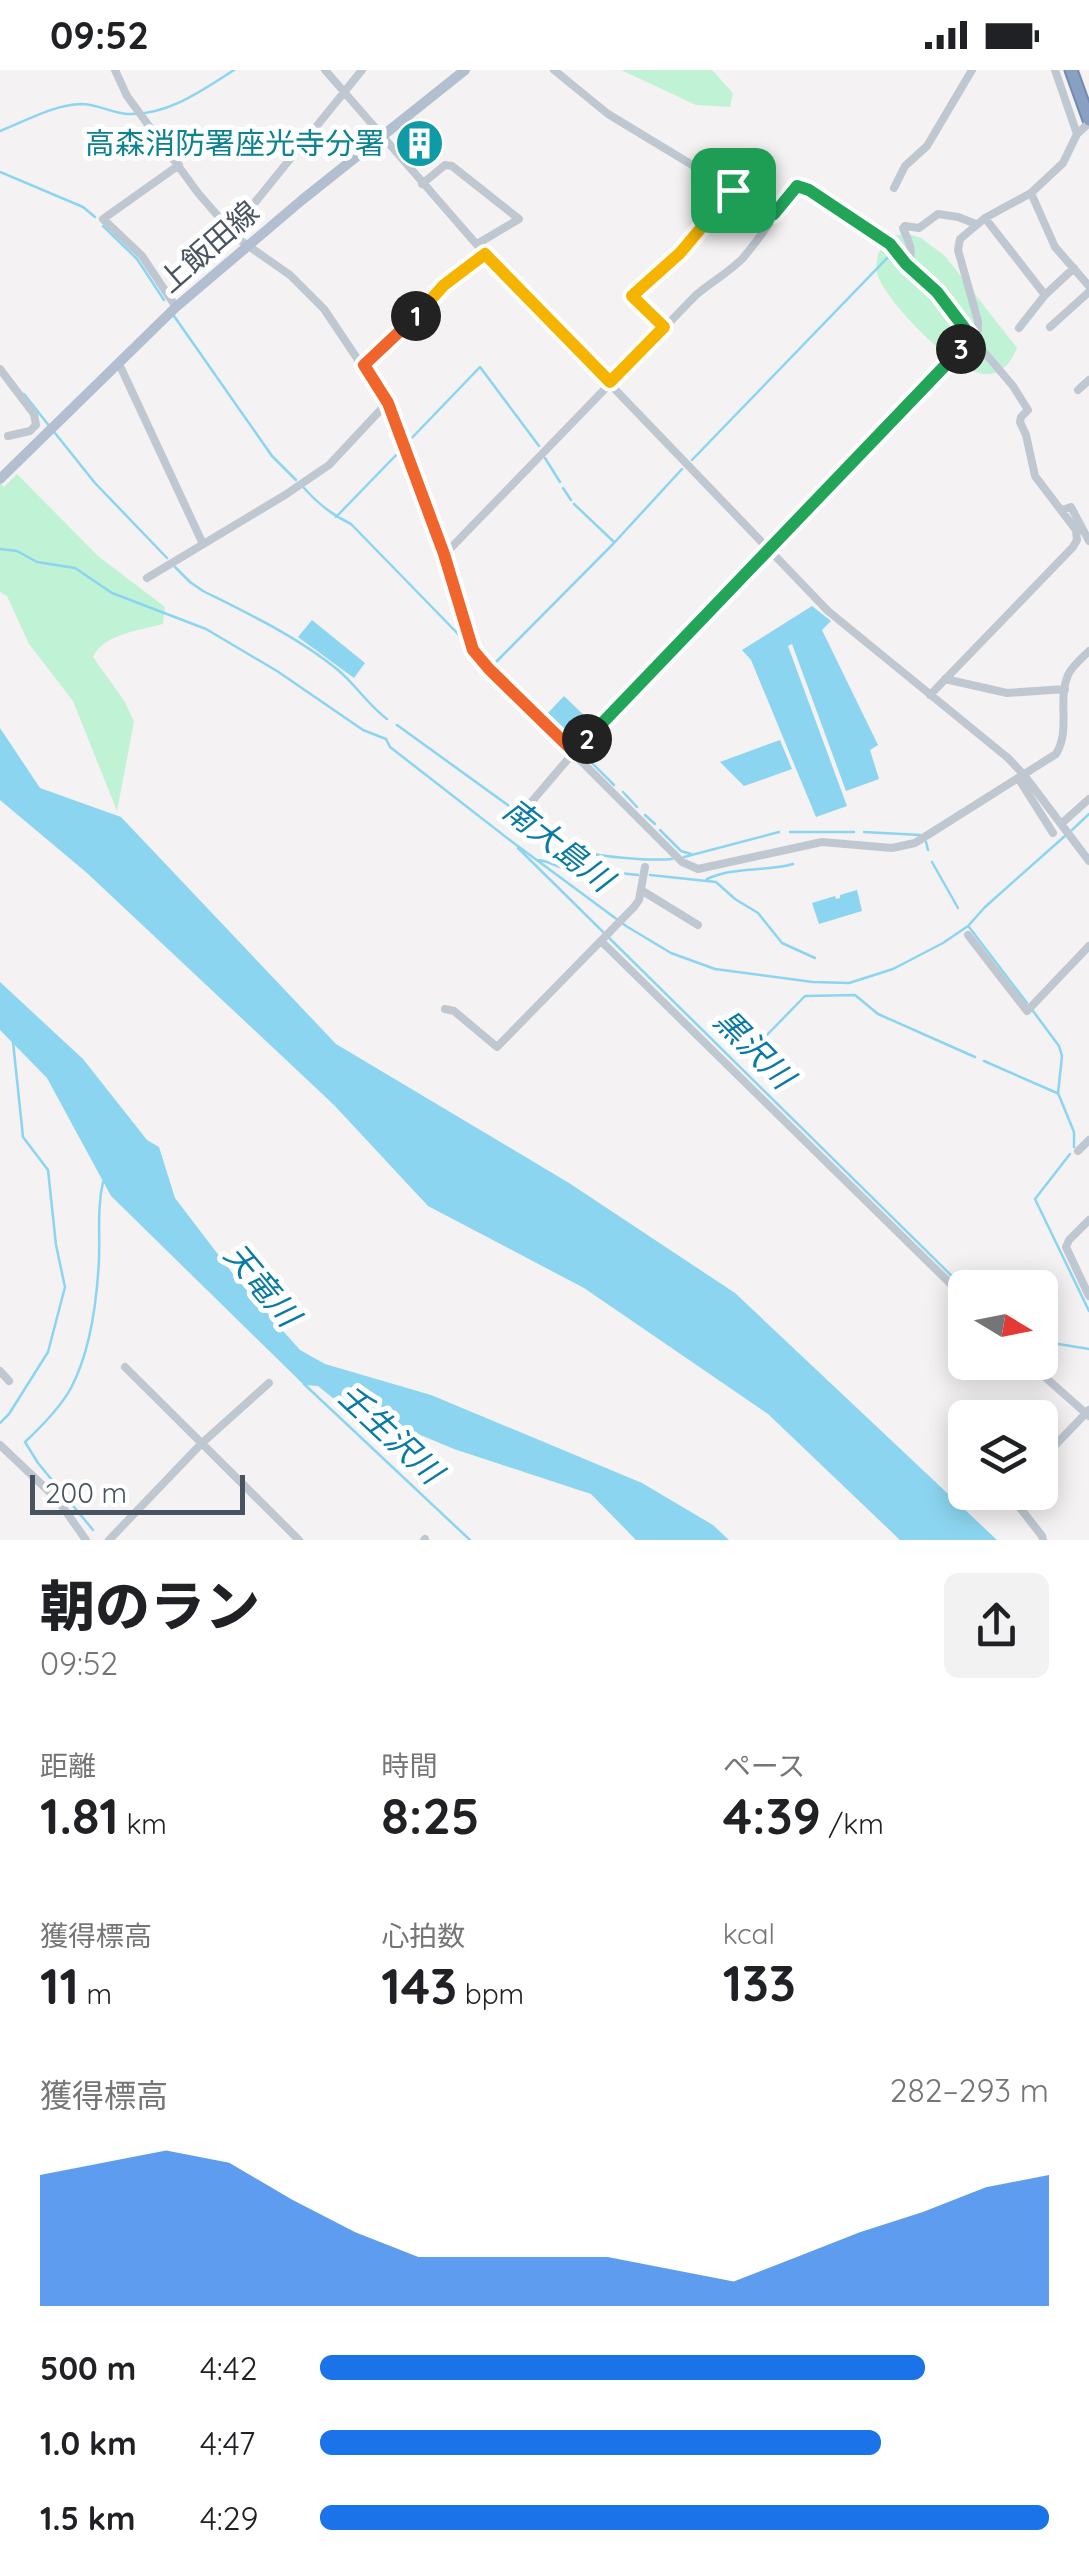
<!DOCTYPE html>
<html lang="ja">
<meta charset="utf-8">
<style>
body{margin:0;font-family:Quicksand,"Noto Sans JP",sans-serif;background:#f2f2f2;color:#202124;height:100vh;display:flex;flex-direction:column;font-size:38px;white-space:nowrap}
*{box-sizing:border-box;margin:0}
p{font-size:32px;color:#757577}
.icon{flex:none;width:55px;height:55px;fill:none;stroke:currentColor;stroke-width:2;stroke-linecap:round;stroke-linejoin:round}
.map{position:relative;height:1470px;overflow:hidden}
.sheet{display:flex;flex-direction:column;background:#fff;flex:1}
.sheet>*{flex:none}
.needle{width:65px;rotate:100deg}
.fabs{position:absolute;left:948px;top:1200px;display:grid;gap:20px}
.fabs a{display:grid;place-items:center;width:110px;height:110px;border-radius:15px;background:#fff;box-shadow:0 5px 25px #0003;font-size:50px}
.scale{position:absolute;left:30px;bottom:25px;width:215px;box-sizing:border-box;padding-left:10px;border:5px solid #495460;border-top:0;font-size:28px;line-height:35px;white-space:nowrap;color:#495460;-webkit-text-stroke:8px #fff;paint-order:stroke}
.pin{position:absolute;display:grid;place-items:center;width:85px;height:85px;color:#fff;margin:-42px;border-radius:20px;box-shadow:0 5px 15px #0006}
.km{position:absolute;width:50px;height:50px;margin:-25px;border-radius:50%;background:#222;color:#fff;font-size:28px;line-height:50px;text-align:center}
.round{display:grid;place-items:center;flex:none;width:105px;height:105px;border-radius:15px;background:#f2f2f2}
.summary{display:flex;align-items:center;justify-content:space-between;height:170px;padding:0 40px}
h1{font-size:55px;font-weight:800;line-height:75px}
.metrics{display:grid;grid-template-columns:repeat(3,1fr);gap:15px;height:170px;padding:10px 40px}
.metrics div{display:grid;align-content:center}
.metrics b{font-size:50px;font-weight:800}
.metrics small{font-size:28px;font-weight:400}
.metrics p{font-size:28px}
.chart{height:280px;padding:20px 40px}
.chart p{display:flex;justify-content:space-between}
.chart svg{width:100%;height:180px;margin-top:10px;fill:#1a73e8;opacity:.7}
ul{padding:0 40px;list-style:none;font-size:32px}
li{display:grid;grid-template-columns:160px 120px 1fr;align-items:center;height:75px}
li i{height:25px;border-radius:12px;background:#1a73e8}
.status{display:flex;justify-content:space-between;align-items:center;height:70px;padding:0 50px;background:#fff;direction:ltr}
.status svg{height:28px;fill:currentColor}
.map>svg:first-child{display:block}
.green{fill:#c0f2d6}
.water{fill:#8cd5f0}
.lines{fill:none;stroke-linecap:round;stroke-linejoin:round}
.stream{stroke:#8cd5f0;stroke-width:2.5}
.highway-casing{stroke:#738cae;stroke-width:15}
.minor{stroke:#bfc8d1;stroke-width:8}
.major{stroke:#b1bfd1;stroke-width:10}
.highway{stroke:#88a1c2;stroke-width:11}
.split-1-casing{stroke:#fff;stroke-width:20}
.split-2-casing{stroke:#fff;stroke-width:20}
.split-3-casing{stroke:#fff;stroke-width:20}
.split-4-casing{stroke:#fff;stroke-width:20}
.split-1{stroke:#f5b400;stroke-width:12}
.split-2{stroke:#f0652b;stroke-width:12}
.split-3{stroke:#22a559;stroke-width:12}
.split-4{stroke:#22a559;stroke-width:12}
.labels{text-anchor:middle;stroke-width:10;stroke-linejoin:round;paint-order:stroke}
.culture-label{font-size:30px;fill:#0d838f;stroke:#fff;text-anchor:end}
.street-label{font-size:30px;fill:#495460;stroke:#fff}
.water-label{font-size:32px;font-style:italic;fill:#087aa5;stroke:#fff}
</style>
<div class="status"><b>09:52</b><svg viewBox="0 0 49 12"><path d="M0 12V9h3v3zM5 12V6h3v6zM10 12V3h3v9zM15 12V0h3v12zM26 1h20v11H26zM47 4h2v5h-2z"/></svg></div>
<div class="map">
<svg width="1089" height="1470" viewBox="0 0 1089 1470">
<rect width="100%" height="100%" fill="#f4f2f2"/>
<path class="green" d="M621 0H712L733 23 730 37 696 35Z
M908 164 921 168 945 186 1017 278C1012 290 1005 301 991 304 961 310 888 234 878 206 873 193 880 172 893 166 898 164 903 165 908 164Z
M17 404 98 486 165 537 163 554C141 560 103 564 93 587L125 632 134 652 117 741 73 631 29 574 7 526 0 522V413L4 417Z"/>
<path class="water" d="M812 536 831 551 822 560 878 675 870 680 879 709 846 721 792 574 788 576 847 736 816 747 751 590 742 580Z
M312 550 365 593 354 608 298 567Z
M564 626 592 653 574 671 547 644Z
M0 658 40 718 121 747 336 974 569 1113 735 1223 997 1470H900L768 1344 584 1218 428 1136 334 1035 87 803 0 730Z
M780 670 792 699 744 716 720 692Z
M857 820 862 841 819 854 812 833 835 826 836 829 840 828V825Z
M0 912 83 989 147 1070 159 1077 175 1128 236 1208 300 1280 325 1294 431 1325 642 1413 713 1455 729 1470H636L591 1424 454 1379 334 1329 318 1316 304 1315 111 1126 47 1008 0 960Z"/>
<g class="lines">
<path class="stream" d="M0 61C26 51 53 35 81 34 97 34 112 43 127 44 167 46 203 20 234 0
M0 102 83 137 95 147
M103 156 137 189 164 230
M174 246 272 386 296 410
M24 324 50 357
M55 363 95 413 167 488
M406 374 480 297 539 376
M545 388 560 412
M692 390 892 183
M304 418C318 434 332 445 351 454L464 570
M563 418 571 430
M574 434 613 471
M336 447 400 381
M0 479 17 481 37 492 75 498 112 523 206 559 277 601 363 660 386 669 390 677 511 771 626 856 671 883 715 899 813 912 849 913 893 899 943 873 968 856 985 837 1066 765
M175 497 190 512 203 521C249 544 298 567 338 600 356 615 368 635 387 649
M483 582 494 594 614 473 682 399
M494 594 573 675
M397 655 516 741
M580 681 614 715
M623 722 637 737
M645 745 655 754
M526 748C541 759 557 771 574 779 593 787 651 791 672 789
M660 760 681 781 691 784
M1072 760 1089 744
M790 762H854
M864 762 920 765
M926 772 928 780
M518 778 965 1219
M684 787 779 762
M537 790C549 790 558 799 569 799 592 800 615 802 638 805
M932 792 958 838
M650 805 716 812 735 829 758 843 782 873 815 888
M707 809C735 796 765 802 793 794
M969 857 1027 933
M1033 941 1059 976 1062 986 1058 1023 1074 1062V1077
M763 969 805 926 855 925 878 944 975 987
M748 985 757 975
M984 991 1057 1023
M1070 1084 1035 1129 1089 1241
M1040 1271 1089 1279
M304 1314 470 1470
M0 1353 9 1344 48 1282 65 1217 56 1175 48 1100 23 1067 13 972
M93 1460 38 1393 25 1372C41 1357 60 1338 71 1318 90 1282 97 1230 99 1189 100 1162 97 1138 103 1112"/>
<defs>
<path id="highway" d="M1071 0 1089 50"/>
</defs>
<use href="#highway" class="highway-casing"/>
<path class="minor" d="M115 0 127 26 198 123 237 168 290 205 324 239 387 333 444 485 473 580 489 599 682 792 698 799 822 772 892 778 915 773 1056 684C1071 660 1057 631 1068 605 1072 596 1082 588 1089 581
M325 0 485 184 828 541 1008 688 1024 705 1089 791
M554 0 608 44 773 144
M1055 0 1077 64
M422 114 445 95 452 96 519 149 477 174
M894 118 905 96 927 76 972 0
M1031 123 1055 177 1089 216
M985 148 1045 225
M231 162 362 0
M906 195C916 182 908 171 903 158L905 156 919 158 938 144 958 147 976 154
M176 237 142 186 103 149 179 95
M664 257 633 226 680 183 733 120
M1050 257 1089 222
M1019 258 1045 225 1074 198
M364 295 410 252 444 215 485 184
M121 298 203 474
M0 299 34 344 36 355 30 361 8 366
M1078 320 1089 310
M1062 440 1071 437 1089 471
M444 485 696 225C711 212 728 203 742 189 762 167 777 139 797 116L809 120 891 174 906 195 937 222 968 263 1013 316 1028 340 1021 347 1020 352 1026 365 1035 406 1076 460 1077 470 1073 477 930 625
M147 508 285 425 329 395 387 333
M945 609 1007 623 1065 619
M1018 708 1053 763
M516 750 574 682 972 268 978 260V251L958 180 960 169 985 148 1031 123 1063 93 1077 64 1089 53
M1061 754 1089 729
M641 820 698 855
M968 865 1027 941 1089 876
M601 871 965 1228
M445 939 454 941 497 977 634 837 639 830 645 797
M1078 1081 1089 1070
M1089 1150 1069 1170 1066 1177 1089 1226
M1028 1292 1089 1346
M125 1297 299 1470
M0 1301 9 1311
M0 1375 57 1429 86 1470
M1040 1391 1089 1340
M1012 1422 1017 1434 1042 1466 1043 1470
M109 1470 201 1374 269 1313
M424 1470 425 1469"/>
<path class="major" d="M0 409 176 237 302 130 465 0"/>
<use href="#highway" class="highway"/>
</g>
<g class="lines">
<defs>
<path id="split-1" d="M416 246 444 215 485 184 610 312 664 257 632 226 680 183 733 120"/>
<path id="split-2" d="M416 246 364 295 388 333 444 484 473 580 489 599 574 682 587 669"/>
<path id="split-3" d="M587 669 961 279"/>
<path id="split-4" d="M733 120 774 144 797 116 809 120 890 174 906 194 937 222 972 268 961 279"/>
</defs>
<use href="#split-1" class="split-1-casing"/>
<use href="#split-2" class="split-2-casing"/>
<use href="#split-3" class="split-3-casing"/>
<use href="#split-4" class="split-4-casing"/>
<use href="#split-1" class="split-1"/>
<use href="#split-2" class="split-2"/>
<use href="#split-3" class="split-3"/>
<use href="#split-4" class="split-4"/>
</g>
<defs>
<symbol id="building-disc" viewBox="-11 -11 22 22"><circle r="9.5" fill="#0f9aa8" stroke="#fff"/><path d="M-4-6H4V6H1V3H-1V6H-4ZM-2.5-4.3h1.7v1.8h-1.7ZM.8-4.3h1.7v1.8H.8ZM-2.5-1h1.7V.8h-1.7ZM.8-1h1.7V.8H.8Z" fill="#fff"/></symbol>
</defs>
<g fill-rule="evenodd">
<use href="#building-disc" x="392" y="46" width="55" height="55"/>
</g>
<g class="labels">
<g class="culture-label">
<text x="385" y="84">高森消防署座光寺分署</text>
</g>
<g class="street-label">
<text transform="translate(209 177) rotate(-41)" y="10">上飯田線</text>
</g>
<g class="water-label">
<text transform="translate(558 775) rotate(38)" y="11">南大島川</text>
<text transform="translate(754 979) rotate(45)" y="11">黒沢川</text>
<text transform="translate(262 1215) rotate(50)" y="11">天竜川</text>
<text transform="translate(390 1364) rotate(43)" y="11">壬生沢川</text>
</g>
</g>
</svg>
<div class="fabs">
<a><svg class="needle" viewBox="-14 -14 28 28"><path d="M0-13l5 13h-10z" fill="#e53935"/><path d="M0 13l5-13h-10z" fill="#757577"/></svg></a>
<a><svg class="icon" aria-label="layers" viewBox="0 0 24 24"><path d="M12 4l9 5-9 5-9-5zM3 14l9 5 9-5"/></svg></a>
</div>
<div class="scale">200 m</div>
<div class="pin" style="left:733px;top:120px;background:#1e9e55"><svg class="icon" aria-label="arrive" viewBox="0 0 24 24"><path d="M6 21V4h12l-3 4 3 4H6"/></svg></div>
<b class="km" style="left:416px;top:246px">1</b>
<b class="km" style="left:587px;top:669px">2</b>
<b class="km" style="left:961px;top:279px">3</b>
</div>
<section class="sheet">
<div class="summary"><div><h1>朝のラン</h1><p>09:52</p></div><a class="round"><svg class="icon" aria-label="share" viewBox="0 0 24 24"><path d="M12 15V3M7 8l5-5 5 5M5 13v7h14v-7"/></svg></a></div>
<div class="metrics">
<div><p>距離</p><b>1.81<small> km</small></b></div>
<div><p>時間</p><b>8:25</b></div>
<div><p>ペース</p><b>4:39<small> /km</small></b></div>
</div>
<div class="metrics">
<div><p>獲得標高</p><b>11<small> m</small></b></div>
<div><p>心拍数</p><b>143<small> bpm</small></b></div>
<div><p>kcal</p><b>133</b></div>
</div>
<div class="chart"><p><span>獲得標高</span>282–293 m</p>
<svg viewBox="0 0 160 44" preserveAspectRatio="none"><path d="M0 44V12L10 9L20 6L30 9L40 18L50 26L60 32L70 32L80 32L90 32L100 35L110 38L120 32L130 26L140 21L150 15L160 12V44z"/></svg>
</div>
<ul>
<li><b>500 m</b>4:42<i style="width:83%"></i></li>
<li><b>1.0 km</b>4:47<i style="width:77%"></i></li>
<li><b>1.5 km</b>4:29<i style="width:100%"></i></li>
</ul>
</section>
